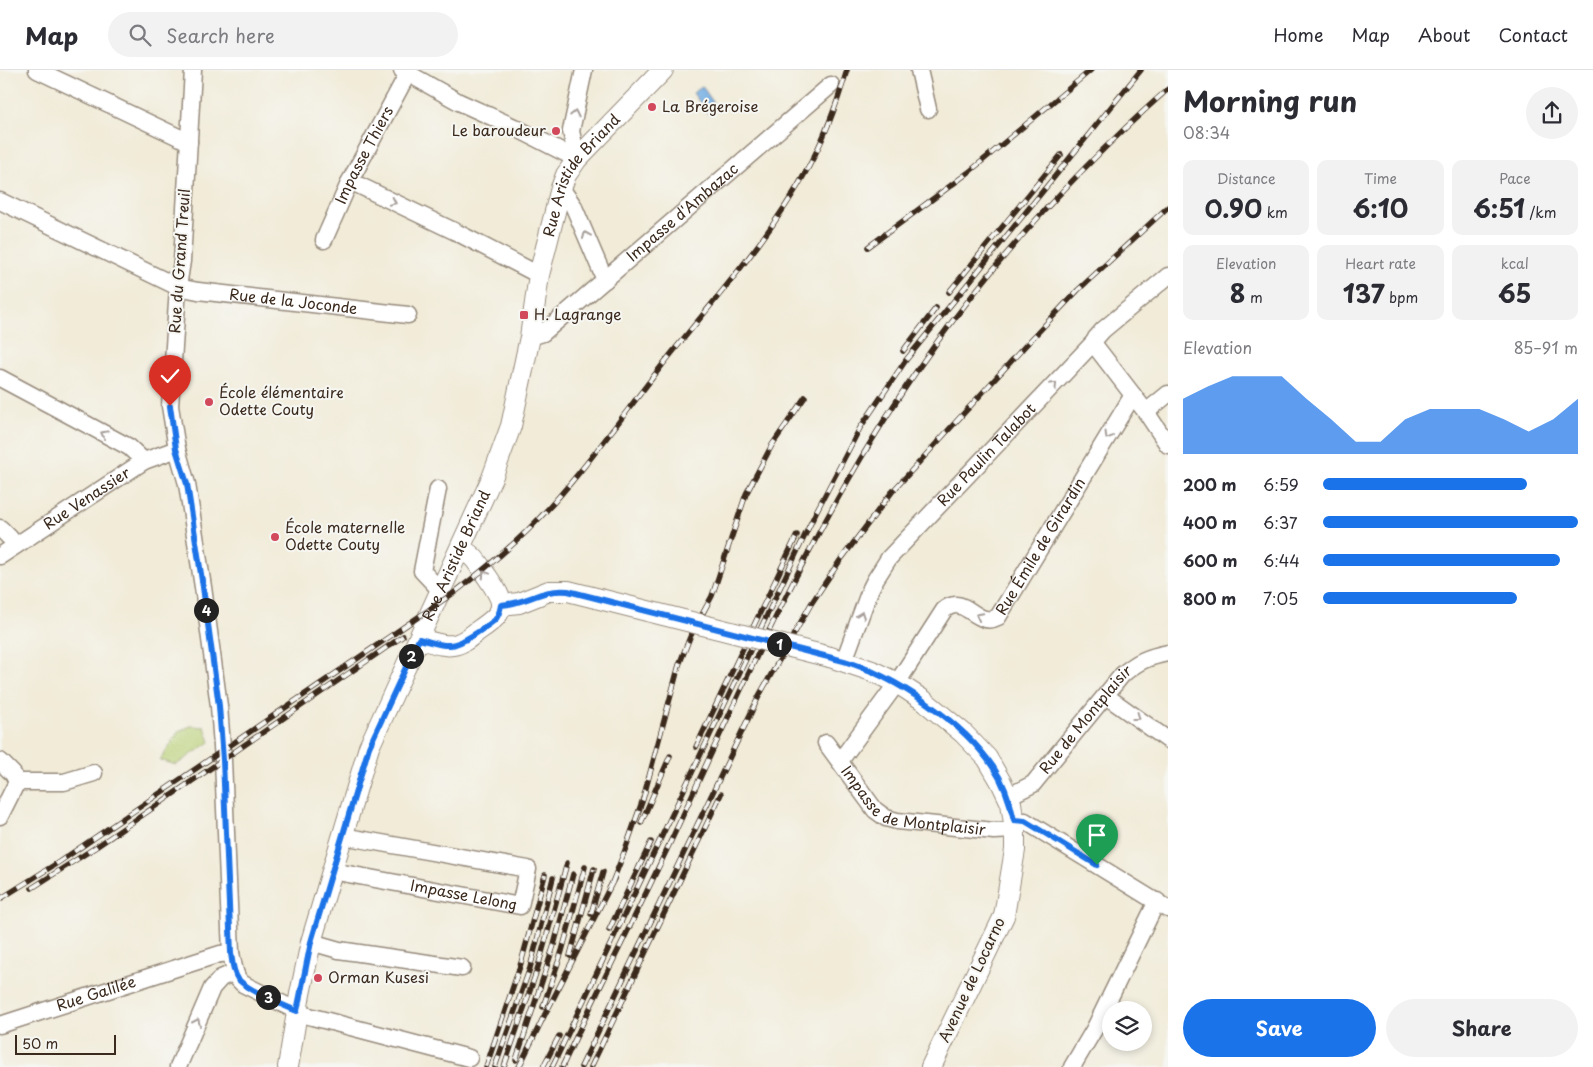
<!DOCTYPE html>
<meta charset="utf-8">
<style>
body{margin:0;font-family:"Playpen Sans",sans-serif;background:#f2f2f3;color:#2b2b33;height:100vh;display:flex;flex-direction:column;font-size:19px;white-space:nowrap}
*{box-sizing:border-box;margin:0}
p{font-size:16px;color:#7c7c81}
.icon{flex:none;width:28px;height:28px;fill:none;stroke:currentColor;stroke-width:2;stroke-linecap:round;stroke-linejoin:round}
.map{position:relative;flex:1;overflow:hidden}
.sheet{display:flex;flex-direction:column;background:#fff;width:425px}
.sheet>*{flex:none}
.fabs{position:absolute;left:1102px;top:931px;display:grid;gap:10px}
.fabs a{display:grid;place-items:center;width:50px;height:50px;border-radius:50%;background:#fff;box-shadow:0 2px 8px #0003;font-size:25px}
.scale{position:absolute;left:15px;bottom:12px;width:101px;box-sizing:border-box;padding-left:5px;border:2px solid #3b2a1e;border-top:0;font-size:14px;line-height:18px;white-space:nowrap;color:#3b2a1e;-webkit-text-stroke:4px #f6f6f2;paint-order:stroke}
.pin{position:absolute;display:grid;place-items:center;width:42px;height:42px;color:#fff;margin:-51px -21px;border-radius:50% 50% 50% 0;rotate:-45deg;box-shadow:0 0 5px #0007}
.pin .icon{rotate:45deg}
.km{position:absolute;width:25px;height:25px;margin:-12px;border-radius:50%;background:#222;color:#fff;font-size:14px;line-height:25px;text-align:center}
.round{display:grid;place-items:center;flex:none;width:52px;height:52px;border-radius:26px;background:#f2f2f3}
.overview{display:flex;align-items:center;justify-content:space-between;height:85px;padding:0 15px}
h1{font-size:28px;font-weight:700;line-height:38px}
.stats{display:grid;grid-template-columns:repeat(3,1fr);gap:8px;height:85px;padding:5px 15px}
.stats div{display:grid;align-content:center;border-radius:10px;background:#f2f2f3;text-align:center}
.stats b{font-size:25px;font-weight:700}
.stats small{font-size:14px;font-weight:400}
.stats p{font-size:14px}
.chart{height:140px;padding:10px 15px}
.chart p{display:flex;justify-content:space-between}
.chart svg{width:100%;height:90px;margin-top:5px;fill:#1a73e8;opacity:.7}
.button{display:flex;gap:10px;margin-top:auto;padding:10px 15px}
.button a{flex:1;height:58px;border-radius:30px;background:#1a73e8;color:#fff;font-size:20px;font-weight:700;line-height:58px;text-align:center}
.button a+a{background:#f2f2f3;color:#2b2b33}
ul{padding:0 15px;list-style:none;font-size:16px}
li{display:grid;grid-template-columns:80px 60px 1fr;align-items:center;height:38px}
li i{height:12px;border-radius:6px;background:#1a73e8}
header{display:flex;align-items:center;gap:30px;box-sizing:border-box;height:70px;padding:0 25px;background:#fff;border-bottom:1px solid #e1e1e2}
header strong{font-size:24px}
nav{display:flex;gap:28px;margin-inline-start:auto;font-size:18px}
.search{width:350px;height:45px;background:#f2f2f3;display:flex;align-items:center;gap:12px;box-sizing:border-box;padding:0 18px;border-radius:28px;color:#7c7c81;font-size:19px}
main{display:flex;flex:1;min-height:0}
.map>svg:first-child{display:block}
.green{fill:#b8cf74;stroke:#7a7c49}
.water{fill:#73ade3;stroke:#576c80}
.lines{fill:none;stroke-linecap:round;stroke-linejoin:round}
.minor-casing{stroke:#968a7b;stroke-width:19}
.tertiary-casing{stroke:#968a7b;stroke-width:22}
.minor{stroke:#fff;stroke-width:16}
.tertiary{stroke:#fff;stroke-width:20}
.rail-casing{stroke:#3b2a1e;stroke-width:5.5}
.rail{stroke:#f6f6f2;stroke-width:4;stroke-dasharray:11;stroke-linecap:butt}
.tertiary-bridge-casing{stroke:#968a7b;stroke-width:22;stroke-linecap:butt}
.tertiary-bridge{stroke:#fff;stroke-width:20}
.oneway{stroke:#a79f9a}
.route-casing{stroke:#fff;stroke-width:10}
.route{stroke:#1a73e8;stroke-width:6}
.poi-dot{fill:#d1495b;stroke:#f6f6f2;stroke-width:2}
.labels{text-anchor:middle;stroke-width:4;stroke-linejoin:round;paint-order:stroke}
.poi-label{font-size:15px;fill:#3b2a1e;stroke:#f6f6f2;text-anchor:start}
.street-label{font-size:15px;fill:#3b2a1e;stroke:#f6f6f2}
</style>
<header>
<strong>Map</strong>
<div class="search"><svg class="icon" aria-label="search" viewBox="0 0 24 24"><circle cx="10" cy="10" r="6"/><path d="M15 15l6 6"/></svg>Search here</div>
<nav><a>Home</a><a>Map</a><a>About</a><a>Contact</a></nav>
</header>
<main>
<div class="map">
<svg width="1168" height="997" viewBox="0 0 1168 997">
<rect width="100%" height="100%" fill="#f6f6f2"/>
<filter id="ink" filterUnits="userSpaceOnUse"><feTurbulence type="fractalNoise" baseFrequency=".02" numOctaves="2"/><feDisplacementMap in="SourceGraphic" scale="10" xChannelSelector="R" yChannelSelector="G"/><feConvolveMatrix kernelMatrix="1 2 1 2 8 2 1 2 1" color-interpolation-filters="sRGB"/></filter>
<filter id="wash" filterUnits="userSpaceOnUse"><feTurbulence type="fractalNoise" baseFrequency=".0096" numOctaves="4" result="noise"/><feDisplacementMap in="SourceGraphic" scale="20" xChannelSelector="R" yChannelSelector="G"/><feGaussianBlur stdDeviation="1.12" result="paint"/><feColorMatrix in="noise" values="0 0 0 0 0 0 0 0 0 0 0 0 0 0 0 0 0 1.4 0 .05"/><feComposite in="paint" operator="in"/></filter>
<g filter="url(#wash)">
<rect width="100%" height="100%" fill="#f1ebd8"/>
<path class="green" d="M191 656 205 657 210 672 176 695 160 690 179 661Z"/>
<path class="water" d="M702 16 717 38 708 44 693 23Z"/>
</g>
<g filter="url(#ink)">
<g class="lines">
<defs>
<g id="minor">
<path d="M37 0 189 72"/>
<path d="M193 0 182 191 178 217 170 336 177 379 187 414 203 517 219 636 223 690 231 883 235 902 238 909 243 914 305 945 469 988"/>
<path d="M402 0 459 32 514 57 577 89"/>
<path d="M919 0 928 39"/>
<path d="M577 89 571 61 584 0"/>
<path d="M350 111 456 162 539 205"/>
<path d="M561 118 573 135 605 210"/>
<path id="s1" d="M0 131 178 217 198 221 408 245"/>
<path id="s2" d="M324 170 350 111 408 3"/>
<path id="s3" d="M530 267 543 263 831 15"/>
<path d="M1094 272 1096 277 1146 342 1168 375"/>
<path d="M0 308 129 377 144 391"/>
<path d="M1146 342 1168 324"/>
<path d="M438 419 422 501 441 521"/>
<path d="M0 458 10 468 15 476"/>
<path id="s4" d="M0 486 144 391 177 379"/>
<path id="s5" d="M844 591 870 520 875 510 889 488 1094 272 1096 268 1103 260 1168 206"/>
<path d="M1106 626 1168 670"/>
<path id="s6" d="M826 673 875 740 886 748 897 751 994 761 1015 760"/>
<path d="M0 691 13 704 17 712 0 746"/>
<path id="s7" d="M840 691 897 613 944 540C965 522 976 559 998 547L1133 325"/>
<path d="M17 712H64L94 703"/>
<path id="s8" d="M1009 726 1033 714 1122 605C1138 591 1148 587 1168 583"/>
<path d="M1014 750 1025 751 1168 839"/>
<path id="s9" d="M332 801 520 836 528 799 342 766"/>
<path d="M311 872 339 880 462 898"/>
<path id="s10" d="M0 955 192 893 220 884 231 883"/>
<path d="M178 997 212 918 221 908 235 902"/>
<path d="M1072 997 1095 958 1157 831"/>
</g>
<g id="tertiary">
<path d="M501 535 519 533 549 521"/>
<path d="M419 569C430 571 442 577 453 575 463 574 471 566 479 560 510 539 505 533 486 505 477 492 474 485 460 479"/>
<path d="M830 587 872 601 897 613 923 630 963 663 987 688 1001 712 1011 733 1015 760V780L1004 846 931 997"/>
<path id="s11" d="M288 997 300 924 311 872 369 677 492 408 511 356 530 267 539 205 561 118 566 105 577 89 663 0"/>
</g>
</defs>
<use href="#minor" class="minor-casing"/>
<use href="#tertiary" class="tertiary-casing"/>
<use href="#minor" class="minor"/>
<use href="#tertiary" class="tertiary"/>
<defs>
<path id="rail" d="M868 177 969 102 1091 0
M949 222 1061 85
M903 281 936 238
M696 677 797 465
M641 753 670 686
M612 813 625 780 643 729 679 595 690 567 712 526 746 424 772 375 805 327
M32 818 96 777 403 566
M0 829 59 792 455 522C480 503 504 483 527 461 576 412 617 353 660 298 711 233 769 170 808 98 825 67 837 34 847 0
M591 844 603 802
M609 860 651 772
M570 886 594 799
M543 937 562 881 585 797
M548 939 615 807
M516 990 554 875 573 804
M486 997 521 893 545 805
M495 997 530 898 553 808
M504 997 538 897 567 793
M519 997 550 934
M543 997 559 966
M552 997 816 442 860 358 906 290 1141 0
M562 997C599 917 639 840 676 760 737 628 796 494 872 370 952 238 1053 121 1168 19
M581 997 760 624 811 534 839 492 892 422 1025 276 1078 220 1168 137
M591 997 721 724"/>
</defs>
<use href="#rail" class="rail-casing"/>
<use href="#rail" class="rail"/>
<defs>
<path id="tertiary-bridge" d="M549 521H568L830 587"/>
</defs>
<use href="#tertiary-bridge" class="tertiary-bridge-casing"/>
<use href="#tertiary-bridge" class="tertiary-bridge"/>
</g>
<defs><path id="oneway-chevron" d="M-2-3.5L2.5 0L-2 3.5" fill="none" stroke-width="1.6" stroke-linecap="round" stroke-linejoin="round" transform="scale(1.25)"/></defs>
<g class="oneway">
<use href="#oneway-chevron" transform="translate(575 44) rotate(-78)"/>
<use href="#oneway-chevron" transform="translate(393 132) rotate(26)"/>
<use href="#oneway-chevron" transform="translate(586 165) rotate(-113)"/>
<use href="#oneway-chevron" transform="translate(1054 315) rotate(-46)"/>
<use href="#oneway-chevron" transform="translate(104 364) rotate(-152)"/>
<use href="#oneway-chevron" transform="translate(1108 366) rotate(121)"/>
<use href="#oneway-chevron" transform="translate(485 504) rotate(-124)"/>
<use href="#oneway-chevron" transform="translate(861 545) rotate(-70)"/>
<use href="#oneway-chevron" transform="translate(979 546) rotate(-152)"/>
<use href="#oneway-chevron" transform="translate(1137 647) rotate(36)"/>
<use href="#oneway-chevron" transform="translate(197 952) rotate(-66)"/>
</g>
</g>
<g class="lines" filter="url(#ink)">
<defs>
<path id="route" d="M170 336 176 379 187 414 203 517 219 636 223 690 231 883C232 891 233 902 238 909 246 919 284 936 297 941L311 872 369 677 419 569C429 571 440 576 450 575 461 575 486 557 495 550 499 545 500 541 501 535 526 534 542 518 568 521L844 591C895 606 964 653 993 697 1004 713 1010 731 1014 750L1025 751 1097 795"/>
</defs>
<use href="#route" class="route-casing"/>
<use href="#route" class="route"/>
</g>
<g class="poi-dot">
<circle cx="652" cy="37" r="5"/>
<circle cx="556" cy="61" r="5"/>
<rect x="519" y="240" width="10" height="10" rx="2.5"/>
<circle cx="209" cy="332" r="5"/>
<circle cx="275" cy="467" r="5"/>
<circle cx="318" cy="908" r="5"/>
</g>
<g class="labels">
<g class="poi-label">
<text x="662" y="42">La Brégeroise</text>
<text x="546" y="66" text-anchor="end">Le baroudeur</text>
<text x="534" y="250">H. Lagrange</text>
<text x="219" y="328">École élémentaire<tspan x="219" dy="17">Odette Couty</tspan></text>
<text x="285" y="463">École maternelle<tspan x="285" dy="17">Odette Couty</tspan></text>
<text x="328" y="913">Orman Kusesi</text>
</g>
<g class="street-label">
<text dy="5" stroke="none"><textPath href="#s2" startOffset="94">Impasse Thiers</textPath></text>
<text dy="5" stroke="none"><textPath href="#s11" startOffset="946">Rue Aristide Briand</textPath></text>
<text dy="5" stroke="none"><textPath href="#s3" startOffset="198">Impasse d'Ambazac</textPath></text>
<text transform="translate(180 191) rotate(-86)" y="5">Rue du Grand Treuil</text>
<text dy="5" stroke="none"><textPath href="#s1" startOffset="314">Rue de la Joconde</textPath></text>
<text dy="5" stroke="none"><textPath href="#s5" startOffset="255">Rue Paulin Talabot</textPath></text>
<text dy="5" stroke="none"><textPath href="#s4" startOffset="104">Rue Venassier</textPath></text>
<text dy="5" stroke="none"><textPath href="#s7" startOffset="325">Rue Émile de Girardin</textPath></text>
<text dy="5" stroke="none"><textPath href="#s11" startOffset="541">Rue Aristide Briand</textPath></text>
<text dy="5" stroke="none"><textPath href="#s8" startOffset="110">Rue de Montplaisir</textPath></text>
<text dy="5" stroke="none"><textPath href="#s6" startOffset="114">Impasse de Montplaisir</textPath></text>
<text dy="5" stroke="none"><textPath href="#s9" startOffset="134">Impasse Lelong</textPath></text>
<text transform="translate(972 910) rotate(-65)" y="5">Avenue de Locarno</text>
<text dy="5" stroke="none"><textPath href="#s10" startOffset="101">Rue Galilée</textPath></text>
</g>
</g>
</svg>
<div class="fabs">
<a><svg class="icon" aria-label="layers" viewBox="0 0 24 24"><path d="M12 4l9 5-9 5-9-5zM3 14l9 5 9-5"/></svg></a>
</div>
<div class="scale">50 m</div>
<div class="pin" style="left:1097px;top:795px;background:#1e9e55"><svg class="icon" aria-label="arrive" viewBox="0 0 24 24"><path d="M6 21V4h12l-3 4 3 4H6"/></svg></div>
<div class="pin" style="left:170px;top:336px;background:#d93025"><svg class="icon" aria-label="check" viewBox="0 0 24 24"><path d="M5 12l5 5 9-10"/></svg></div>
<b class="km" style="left:779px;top:574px">1</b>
<b class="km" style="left:411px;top:586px">2</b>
<b class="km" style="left:268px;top:927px">3</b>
<b class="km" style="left:206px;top:540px">4</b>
</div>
<section class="sheet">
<div class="overview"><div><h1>Morning run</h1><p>08:34</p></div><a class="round"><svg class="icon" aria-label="share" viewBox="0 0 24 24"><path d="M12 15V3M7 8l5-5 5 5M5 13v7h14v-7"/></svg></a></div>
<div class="stats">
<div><p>Distance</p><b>0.90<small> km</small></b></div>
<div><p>Time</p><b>6:10</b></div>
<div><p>Pace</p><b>6:51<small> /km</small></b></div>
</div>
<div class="stats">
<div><p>Elevation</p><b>8<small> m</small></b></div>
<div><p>Heart rate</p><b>137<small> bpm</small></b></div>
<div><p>kcal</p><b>65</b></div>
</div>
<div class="chart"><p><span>Elevation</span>85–91 m</p>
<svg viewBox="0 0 160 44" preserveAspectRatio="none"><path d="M0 44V17L10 11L20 6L30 6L40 6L50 17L60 27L70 38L80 38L90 27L100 22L110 22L120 22L130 27L140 33L150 27L160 17V44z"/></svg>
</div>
<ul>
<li><b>200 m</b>6:59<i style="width:80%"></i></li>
<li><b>400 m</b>6:37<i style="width:100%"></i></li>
<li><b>600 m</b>6:44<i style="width:93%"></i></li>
<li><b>800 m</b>7:05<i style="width:76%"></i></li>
</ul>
<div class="button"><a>Save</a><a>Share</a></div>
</section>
</main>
